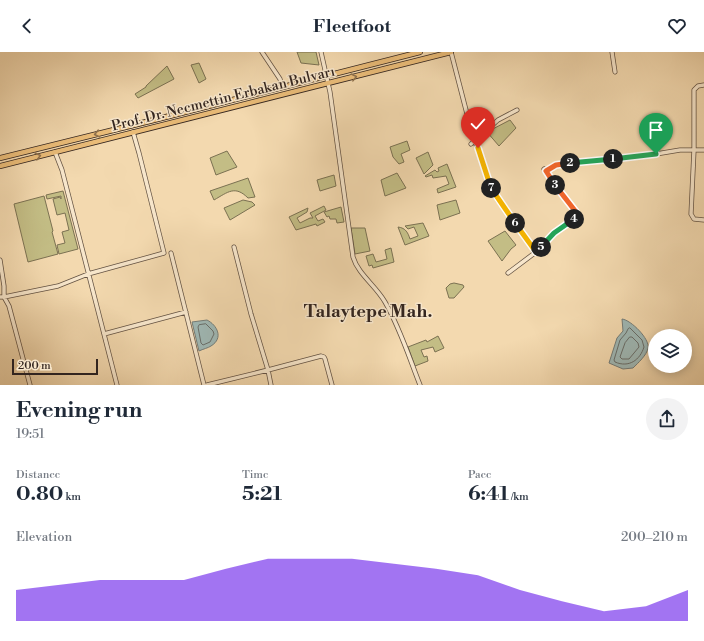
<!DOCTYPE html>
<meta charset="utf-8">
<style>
body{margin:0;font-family:"Libre Bodoni",serif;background:#f2f2f3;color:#1f2937;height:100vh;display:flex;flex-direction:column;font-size:15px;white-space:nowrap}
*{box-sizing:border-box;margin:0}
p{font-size:13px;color:#747a83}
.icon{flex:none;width:22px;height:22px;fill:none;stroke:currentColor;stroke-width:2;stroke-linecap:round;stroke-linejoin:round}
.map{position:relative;height:333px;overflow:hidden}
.sheet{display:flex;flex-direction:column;background:#fff;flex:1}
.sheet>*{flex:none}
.buttons{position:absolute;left:648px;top:277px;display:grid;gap:8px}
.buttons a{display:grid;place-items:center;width:44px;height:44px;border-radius:50%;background:#fff;box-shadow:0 2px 10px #0003;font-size:20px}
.scale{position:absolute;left:12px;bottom:10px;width:86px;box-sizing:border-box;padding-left:4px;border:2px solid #33251f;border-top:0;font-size:11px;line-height:14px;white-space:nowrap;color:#33251f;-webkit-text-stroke:3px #f7e6cb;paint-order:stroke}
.pin{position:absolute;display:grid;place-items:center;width:34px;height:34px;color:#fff;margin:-41px -17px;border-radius:50% 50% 50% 0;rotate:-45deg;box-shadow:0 0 4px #0007}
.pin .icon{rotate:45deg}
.km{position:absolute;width:20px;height:20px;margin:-10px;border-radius:50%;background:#222;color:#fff;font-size:11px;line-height:20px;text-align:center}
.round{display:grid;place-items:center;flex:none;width:42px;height:42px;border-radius:21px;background:#f2f2f3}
.head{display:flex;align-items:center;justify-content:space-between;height:68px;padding:0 16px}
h1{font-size:22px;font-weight:700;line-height:30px}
.stats{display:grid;grid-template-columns:repeat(3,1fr);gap:6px;height:68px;padding:4px 16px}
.stats div{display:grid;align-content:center}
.stats b{font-size:20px;font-weight:700}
.stats small{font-size:11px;font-weight:400}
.stats p{font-size:11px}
.chart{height:112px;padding:8px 16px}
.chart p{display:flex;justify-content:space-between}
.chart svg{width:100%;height:72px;margin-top:4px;fill:#7c3aed;opacity:.7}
header{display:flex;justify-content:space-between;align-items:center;height:52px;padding:0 16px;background:#fff;font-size:18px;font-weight:700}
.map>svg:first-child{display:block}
.green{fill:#c3bd85;stroke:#7b7152}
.water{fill:#9fb8b5;stroke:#747d79}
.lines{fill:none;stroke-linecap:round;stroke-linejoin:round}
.shore{stroke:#696e6a;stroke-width:1}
.minor-casing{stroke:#635243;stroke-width:5}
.major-casing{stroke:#33251f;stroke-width:6}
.minor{stroke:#f7e6cb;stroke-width:3.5}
.major{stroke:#eabc78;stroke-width:4.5}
.oneway{stroke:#8e704c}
.split-1-casing{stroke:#fff;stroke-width:8}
.split-2-casing{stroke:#fff;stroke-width:8}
.split-3-casing{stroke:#fff;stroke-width:8}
.split-4-casing{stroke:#fff;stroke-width:8}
.split-5-casing{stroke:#fff;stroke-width:8}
.split-6-casing{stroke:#fff;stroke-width:8}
.split-7-casing{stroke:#fff;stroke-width:8}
.split-8-casing{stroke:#fff;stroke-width:8}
.split-1{stroke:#22a559;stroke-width:5}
.split-2{stroke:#22a559;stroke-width:5}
.split-3{stroke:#f0652b;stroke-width:5}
.split-4{stroke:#f0652b;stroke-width:5}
.split-5{stroke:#22a559;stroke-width:5}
.split-6{stroke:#f5b400;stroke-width:5}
.split-7{stroke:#f5b400;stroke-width:5}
.split-8{stroke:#f5b400;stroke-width:5}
.labels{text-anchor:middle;stroke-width:3;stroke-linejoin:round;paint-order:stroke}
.street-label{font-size:14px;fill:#33251f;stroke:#f7e6cb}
.district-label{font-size:18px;font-weight:bold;fill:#33251f;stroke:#f7e6cb}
</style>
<header><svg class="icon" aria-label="back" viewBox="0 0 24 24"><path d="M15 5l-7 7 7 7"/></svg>Fleetfoot<svg class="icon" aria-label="heart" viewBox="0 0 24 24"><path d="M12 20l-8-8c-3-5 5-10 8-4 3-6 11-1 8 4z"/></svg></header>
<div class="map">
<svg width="704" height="333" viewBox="0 0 704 333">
<rect width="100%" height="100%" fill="#f3d9af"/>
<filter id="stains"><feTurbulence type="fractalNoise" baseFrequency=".005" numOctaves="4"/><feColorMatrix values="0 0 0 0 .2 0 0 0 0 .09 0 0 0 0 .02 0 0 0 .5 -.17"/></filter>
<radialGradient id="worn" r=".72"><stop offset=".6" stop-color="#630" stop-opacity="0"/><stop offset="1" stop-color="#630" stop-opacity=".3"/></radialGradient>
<path class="green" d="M297 0H316L319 13 301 11Z
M199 11 206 27 199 31 191 13Z
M167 14 174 27 138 46 135 42 146 35V34Z
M510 68 516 76 499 94 487 80Z
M407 89 410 98 401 102 404 110 399 112 393 105 390 95Z
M227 99 237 115 216 123 210 106Z
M428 100 433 113 424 122 416 106Z
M447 112 456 135 438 141 437 137 449 132 446 124 433 126 432 123 426 125 425 124 435 118 437 120 439 119 438 116Z
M397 121 406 136 385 144 381 128Z
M334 123 336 134 320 139 317 128Z
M248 126 255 145 248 146C235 133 228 140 214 148L210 139Z
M63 139 78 197 59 202 57 193 65 191 62 180 69 178 65 161 57 163 53 147 60 145 61 147V144L47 147 46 143Z
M44 144 53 179 52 180 58 202 28 210 14 152Z
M243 148 252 150 255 153 230 168 224 156Z
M456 148 460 161 440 168 437 153Z
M324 154 326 158 315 164 318 169 323 167 325 170 317 174 316 172 296 178 289 165 308 156 307 160 297 166 300 171 310 166H313L310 161Z
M341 155 344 170 337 171 336 167H330L329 164 327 165 324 160Z
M423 171 429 184 405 193 398 175C406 176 408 181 410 187L418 184 414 175 408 177 405 174Z
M351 176H365L370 199 355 202Z
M505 179 516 193 511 197 502 209 488 189Z
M391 196 394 210 373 216 372 213 369 214 366 204 373 202 376 210 387 207 385 198Z
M454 231 463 233 464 235 454 246H449L446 236 450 232Z
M438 284 444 296 435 300 433 295 421 298 424 305 427 304 428 309 415 314 408 295 426 288 427 290Z"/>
<path class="water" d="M622 267C631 268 650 287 648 296 647 303 638 311 633 316L623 317 609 311 617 286 623 279Z
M207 268C217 273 224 286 211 294 208 296 203 297 199 299L192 270Z"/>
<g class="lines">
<path class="shore" d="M206 272 213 279 214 282 210 290 203 293 201 291 198 275 199 273Z
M630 276 642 288 644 295C640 308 629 316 615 310L614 308 620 288 626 281 628 277Z
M630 285H632L638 291 639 295 629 307H622L620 305 625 291Z"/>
<defs>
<path id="minor" d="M262 0 280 27 282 35
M321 0 330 40 353 205C358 222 376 234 385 250 400 276 409 305 420 333
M451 0 474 89 478 96 487 127 492 140 536 200
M612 0 615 20
M704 33 698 34 694 38V98L691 162 694 167 704 168
M471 92 498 68 517 58
M55 100 62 118 117 333
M546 119 556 113 573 110 656 102 680 98H704
M171 201 204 333
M0 208 4 234V245L58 234 88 222 164 201 139 101 133 80
M508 221 536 200 554 181 576 166V160L561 142 544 117
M0 245H4L9 254 30 333
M104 282 186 260
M207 333 268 318 251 262 234 195
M271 333 268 318 321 304 324 305 325 307 332 333"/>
<path id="major" d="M0 106 154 68 420 0
M0 114 451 0"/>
</defs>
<use href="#minor" class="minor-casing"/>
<use href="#major" class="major-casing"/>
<use href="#minor" class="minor"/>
<use href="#major" class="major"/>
</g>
<defs><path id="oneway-chevron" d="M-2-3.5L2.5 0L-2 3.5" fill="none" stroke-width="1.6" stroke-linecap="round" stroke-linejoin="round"/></defs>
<g class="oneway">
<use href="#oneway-chevron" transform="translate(354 25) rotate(-14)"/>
<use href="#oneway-chevron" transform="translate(97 82) rotate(167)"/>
<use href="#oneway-chevron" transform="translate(38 104) rotate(-14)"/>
</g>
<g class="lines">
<defs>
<path id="split-1" d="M613 107 656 102"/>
<path id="split-2" d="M570 111 613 107"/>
<path id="split-3" d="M555 133 546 119 556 113 570 111"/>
<path id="split-4" d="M555 133 576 160 577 164 574 167"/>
<path id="split-5" d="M541 195 554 181 574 167"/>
<path id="split-6" d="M515 171 536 200 541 195"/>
<path id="split-7" d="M491 136 515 171"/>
<path id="split-8" d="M478 96 491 136"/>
</defs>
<use href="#split-1" class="split-1-casing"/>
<use href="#split-2" class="split-2-casing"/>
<use href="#split-3" class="split-3-casing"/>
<use href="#split-4" class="split-4-casing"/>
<use href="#split-5" class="split-5-casing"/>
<use href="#split-6" class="split-6-casing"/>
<use href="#split-7" class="split-7-casing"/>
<use href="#split-8" class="split-8-casing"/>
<use href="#split-1" class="split-1"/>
<use href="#split-2" class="split-2"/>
<use href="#split-3" class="split-3"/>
<use href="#split-4" class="split-4"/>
<use href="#split-5" class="split-5"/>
<use href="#split-6" class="split-6"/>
<use href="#split-7" class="split-7"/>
<use href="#split-8" class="split-8"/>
</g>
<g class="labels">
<g class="street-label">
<text transform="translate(223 46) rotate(-14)" y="5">Prof. Dr. Necmettin Erbakan Bulvarı</text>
</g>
<g class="district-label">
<text x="368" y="265">Talaytepe Mah.</text>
</g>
</g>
<rect width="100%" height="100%" filter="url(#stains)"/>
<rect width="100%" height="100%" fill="url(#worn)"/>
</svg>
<div class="buttons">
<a><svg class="icon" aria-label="layers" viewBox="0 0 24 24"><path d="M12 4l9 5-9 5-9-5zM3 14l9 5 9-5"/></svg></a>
</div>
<div class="scale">200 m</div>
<div class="pin" style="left:656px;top:102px;background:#1e9e55"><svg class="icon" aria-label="arrive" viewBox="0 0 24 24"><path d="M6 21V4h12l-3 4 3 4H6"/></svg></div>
<div class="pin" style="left:478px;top:96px;background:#d93025"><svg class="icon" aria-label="check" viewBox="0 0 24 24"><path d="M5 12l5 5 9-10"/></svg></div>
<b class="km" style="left:613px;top:107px">1</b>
<b class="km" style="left:570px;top:111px">2</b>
<b class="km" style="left:555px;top:133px">3</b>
<b class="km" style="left:574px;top:167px">4</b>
<b class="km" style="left:541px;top:195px">5</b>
<b class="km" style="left:515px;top:171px">6</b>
<b class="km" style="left:491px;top:136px">7</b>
</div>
<section class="sheet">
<div class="head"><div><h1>Evening run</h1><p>19:51</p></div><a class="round"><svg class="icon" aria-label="share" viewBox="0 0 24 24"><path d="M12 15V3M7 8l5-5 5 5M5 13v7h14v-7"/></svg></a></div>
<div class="stats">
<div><p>Distance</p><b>0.80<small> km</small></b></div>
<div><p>Time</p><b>5:21</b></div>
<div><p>Pace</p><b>6:41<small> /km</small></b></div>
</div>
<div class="chart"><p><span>Elevation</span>200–210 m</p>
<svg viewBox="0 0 160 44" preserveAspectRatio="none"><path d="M0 44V25L10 22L20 19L30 19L40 19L50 12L60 6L70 6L80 6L90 9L100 12L110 16L120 25L130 32L140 38L150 35L160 25V44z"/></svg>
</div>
</section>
